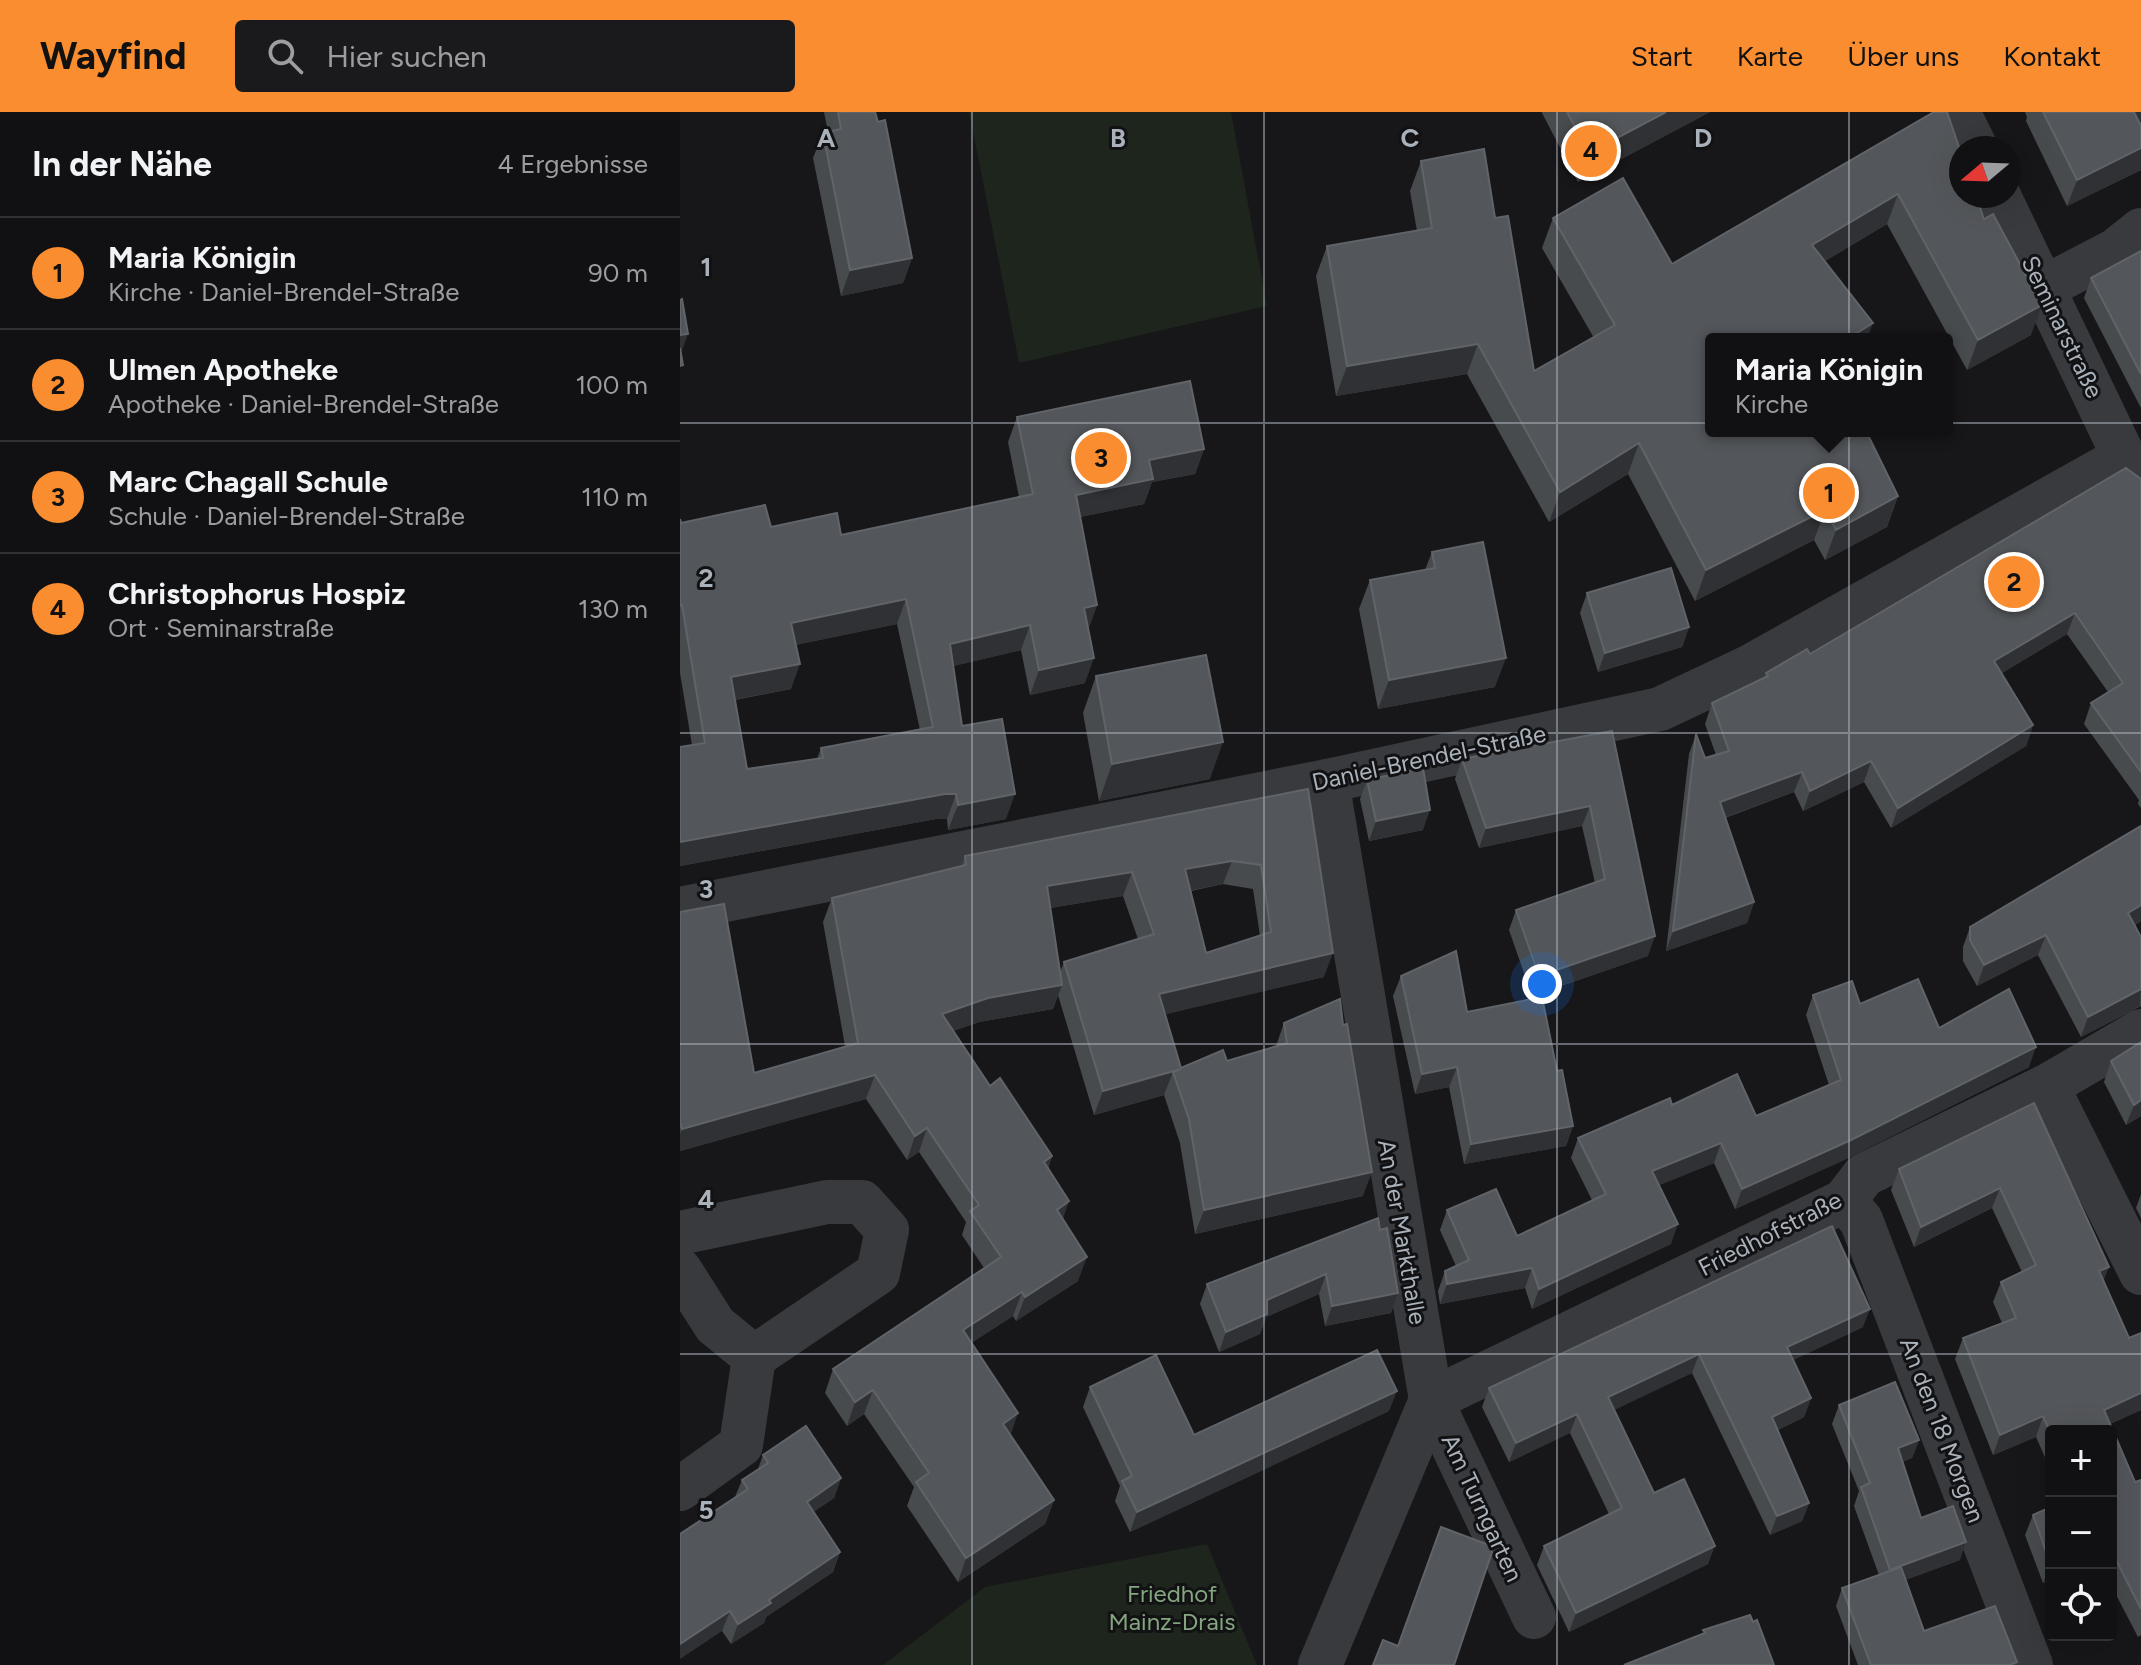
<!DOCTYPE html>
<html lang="de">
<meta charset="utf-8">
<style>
body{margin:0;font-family:Figtree,sans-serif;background:#1a1a1c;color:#f1f3f6}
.controls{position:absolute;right:24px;bottom:24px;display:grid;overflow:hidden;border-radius:8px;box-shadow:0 8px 32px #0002}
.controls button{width:72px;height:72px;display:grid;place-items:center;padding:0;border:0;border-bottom:2px solid #303133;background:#111113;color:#f1f3f6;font:40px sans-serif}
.compass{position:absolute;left:1269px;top:24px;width:72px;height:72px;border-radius:50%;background:#111113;box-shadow:0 8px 32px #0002;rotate:251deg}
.you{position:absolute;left:862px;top:872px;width:28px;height:28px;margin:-20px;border:6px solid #fff;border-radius:50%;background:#1a73e8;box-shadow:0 0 0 12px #1a73e833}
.badge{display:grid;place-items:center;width:52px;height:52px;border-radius:50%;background:#f98d2f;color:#111;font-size:26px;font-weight:700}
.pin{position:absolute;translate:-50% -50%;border:4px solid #fff;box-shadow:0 2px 8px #0006}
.popup{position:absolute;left:1025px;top:221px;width:248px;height:104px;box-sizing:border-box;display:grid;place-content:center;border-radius:8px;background:#111113;filter:drop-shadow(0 2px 6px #0005);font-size:26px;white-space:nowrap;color:#9c9da0}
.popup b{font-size:30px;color:#f1f3f6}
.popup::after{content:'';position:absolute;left:50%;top:100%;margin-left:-16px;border:16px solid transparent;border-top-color:#111113}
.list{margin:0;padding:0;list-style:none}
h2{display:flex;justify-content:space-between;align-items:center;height:104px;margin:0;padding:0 32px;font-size:34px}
h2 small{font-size:26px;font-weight:400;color:#9c9da0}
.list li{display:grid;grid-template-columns:52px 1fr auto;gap:24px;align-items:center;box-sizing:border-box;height:112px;padding:0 32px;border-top:2px solid #303133}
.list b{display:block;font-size:30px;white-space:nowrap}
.list p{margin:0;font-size:26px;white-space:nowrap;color:#9c9da0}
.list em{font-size:26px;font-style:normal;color:#9c9da0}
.icon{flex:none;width:44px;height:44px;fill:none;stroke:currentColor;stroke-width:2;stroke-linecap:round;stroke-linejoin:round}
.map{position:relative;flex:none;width:1461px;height:1553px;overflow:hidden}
header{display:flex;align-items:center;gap:48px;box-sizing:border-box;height:112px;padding:0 40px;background:#f98d2f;color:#111}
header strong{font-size:38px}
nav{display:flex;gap:44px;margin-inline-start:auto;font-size:28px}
.search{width:560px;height:72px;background:#1a1a1c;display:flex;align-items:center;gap:20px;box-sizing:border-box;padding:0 28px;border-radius:8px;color:#9c9da0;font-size:30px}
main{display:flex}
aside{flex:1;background:#111113}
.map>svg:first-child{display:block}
</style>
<header>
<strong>Wayfind</strong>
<div class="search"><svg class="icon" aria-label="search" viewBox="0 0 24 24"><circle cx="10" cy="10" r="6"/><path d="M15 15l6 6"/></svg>Hier suchen</div>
<nav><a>Start</a><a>Karte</a><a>Über uns</a><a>Kontakt</a></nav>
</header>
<main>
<aside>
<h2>In der Nähe<small>4 Ergebnisse</small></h2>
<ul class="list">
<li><span class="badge">1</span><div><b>Maria Königin</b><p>Kirche · Daniel-Brendel-Straße</p></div><em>90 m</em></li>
<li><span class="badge">2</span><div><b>Ulmen Apotheke</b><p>Apotheke · Daniel-Brendel-Straße</p></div><em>100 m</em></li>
<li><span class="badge">3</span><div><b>Marc Chagall Schule</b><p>Schule · Daniel-Brendel-Straße</p></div><em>110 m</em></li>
<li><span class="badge">4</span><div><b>Christophorus Hospiz</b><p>Ort · Seminarstraße</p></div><em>130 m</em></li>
</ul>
</aside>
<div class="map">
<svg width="1461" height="1553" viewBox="0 0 1461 1553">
<rect width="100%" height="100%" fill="#171719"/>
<g fill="#1d251d">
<path d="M289,0H551L587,194L339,251Z"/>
<path d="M527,1432L577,1553H203L305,1475Z"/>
</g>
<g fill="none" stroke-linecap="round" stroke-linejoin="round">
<g stroke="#383a3e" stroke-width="44">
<path d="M1278,0L1296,36"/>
<path d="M1319,84L1444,345L1461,364"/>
<path d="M1363,176L1436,138L1461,118"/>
<path d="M0,797L647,669L980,597L1069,555L1444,345"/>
<path d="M1367,974L1461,1161"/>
<path d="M1164,1089L1181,1108L1351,1553"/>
<path d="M0,1121L147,1090H182L207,1118L198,1161L74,1245L35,1213L0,1158"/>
<path d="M0,1377L61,1333L74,1245"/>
<path d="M854,1505L751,1288L1164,1089L1184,1063L1367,974L1461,919"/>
<path d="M640,1553L751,1288L647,669"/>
</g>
</g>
<g fill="#484b4e" fill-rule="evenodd">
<path d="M144,0H195L232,146L223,171L161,184L133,46L143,21L148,20Z"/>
<path d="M862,0H1030L898,70L862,1Z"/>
<path d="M1254,0L1304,107L1351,223L1287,258L1207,112L1145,149L1031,227L1218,384L1207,415L1145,448L1134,428L1015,489L948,362L869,410L787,262L656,284L636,164L647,134L737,119L730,79L741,49L815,106L854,259L914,226L862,136L873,106L992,152Z"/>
<path d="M1345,0H1461V58L1387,94L1346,9L1347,5Z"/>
<path d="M1461,139V296L1404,186L1411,166Z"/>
<path d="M337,305L524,337L515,362L472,370L464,392L400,405L417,493L408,518L405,571L350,583L341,538L273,554L282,614L326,707L268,718L267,707H256L0,754V635L12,633L0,561V407L1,411L91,415L161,423L339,385L328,330ZM217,512L240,618L141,636L137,647L67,657L55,588L111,577L115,533Z"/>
<path d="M1461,367V696L1458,692L1459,688L1404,612L1411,591L1428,580L1387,522L1322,561L1353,613L1346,634L1211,716L1184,670L1123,699L1114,680L1045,706L1074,790L1067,811L986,839L1009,642L1016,622L1025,646L1036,643L1025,612L1032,591L1085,566L1086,561L1130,542Z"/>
<path d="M752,440L815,575L698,597L679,497L690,468L745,458Z"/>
<path d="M907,481L1009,515L1002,535L918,560L900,501Z"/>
<path d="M416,564L530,667L419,689L403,601Z"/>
<path d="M932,619L968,844L852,884L829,818L836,798L915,771L902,714L799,736L775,667L782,647Z"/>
<path d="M687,668L743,718L689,729L680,687Z"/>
<path d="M628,677L644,865L485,902L501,956L547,949L596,934L604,911L683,1084L515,1122L500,1031L484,983L414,1003L378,883L373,897L299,910L273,919L310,974L372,1044L368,1057L383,1107L398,1169L336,1209L333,1204L291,1231L330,1323L374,1388L365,1412L278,1470L227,1394L234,1375L184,1302L167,1314L145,1281L153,1257L304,1156L282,1123L286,1110L239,1040L227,1048L186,987L0,1039V800L74,961L165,934L143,810L152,786L281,755L285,744ZM543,772L573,777L580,824L526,841L511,779ZM443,784L458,827L384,850L380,860L370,796Z"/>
<path d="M1461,714V809L1455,813L1461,825V894L1401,925L1358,843L1297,874L1283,849V835L1290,815Z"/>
<path d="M721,864L787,900L877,959L893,1014L886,1034L784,1052L769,975L735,982L713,884Z"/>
<path d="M1133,883L1180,892L1259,916L1349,955L1164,1048L1055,1097L1034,1051L979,1073L991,1132L852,1197L845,1176L760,1192L758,1179L765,1159L776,1154L760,1118L767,1098L837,1124L912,1088L891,1046L898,1026L992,993L1076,1004L1149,973L1126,903Z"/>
<path d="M1431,949L1461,1004L1446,1013L1424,970Z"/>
<path d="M1354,991L1423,1169L1449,1226L1461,1221V1298L1430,1312L1455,1370L1461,1368V1523L1458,1525L1431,1473V1319H1371V1359L1356,1325L1313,1343L1275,1247L1283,1226L1322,1211L1313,1190L1321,1170L1342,1160L1312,1096L1234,1135L1211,1078L1219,1057Z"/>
<path d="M1461,1082V1106L1456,1096Z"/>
<path d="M700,1118L718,1181L711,1201L645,1214L639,1182L586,1205L580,1222L539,1240L520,1192L527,1172Z"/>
<path d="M1183,1215L1113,1248L1131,1286L1124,1305L1098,1318L1129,1391L1122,1409L1090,1423L1012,1261L934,1297L974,1381L1028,1452L889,1520L857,1453L864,1434L929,1402L890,1321L829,1350L802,1295L809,1276Z"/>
<path d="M410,1275L514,1323L709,1299L450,1420L435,1389L440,1374L403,1295Z"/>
<path d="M1159,1293L1239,1328L1232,1346L1222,1350L1241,1406L1280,1448L1225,1468L1244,1519L1336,1553H1178L1156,1494L1162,1476L1199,1463L1174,1394L1179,1379L1152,1312Z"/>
<path d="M83,1343L161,1366L154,1386L133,1400L160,1440L153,1460L86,1505L84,1511L51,1532L42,1519L55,1385L62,1368L78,1357Z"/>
<path d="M1371,1395V1468L1363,1471L1345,1423L1353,1403Z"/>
</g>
<g fill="#303134">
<path d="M986,0H1030L898,70L909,41Z"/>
<path d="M1450,0H1461V12L1442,20Z"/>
<path d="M1461,36V58L1387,94L1397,68Z"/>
<path d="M1218,82L1207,112L1121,163L1132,133Z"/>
<path d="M232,146L223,171L161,184L170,158Z"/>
<path d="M1362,193L1351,223L1287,258L1298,228Z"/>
<path d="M1193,211L1187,227H1167Z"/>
<path d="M8,222L0,244V223Z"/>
<path d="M798,232L787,262L656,284L667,254Z"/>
<path d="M959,331L948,362L869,410L880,380Z"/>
<path d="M524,337L515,362L472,370L464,392L386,408L396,383L469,348Z"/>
<path d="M1218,384L1207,415L1145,448L1156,418Z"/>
<path d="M1145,398L1134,428L1015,489L1026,458Z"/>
<path d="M226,487L217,512L101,536L111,511Z"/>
<path d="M417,493L408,518L404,496Z"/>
<path d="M1395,501L1387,522L1307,570L1314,549Z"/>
<path d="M350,513L341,538L261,557L270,532Z"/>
<path d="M1009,515L1002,535L918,560L925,541Z"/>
<path d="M414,546L405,571L350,583L359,558Z"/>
<path d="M826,546L815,575L698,597L709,568Z"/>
<path d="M120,552L111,577L42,590L51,565Z"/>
<path d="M1353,613L1346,634L1211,716L1218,696Z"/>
<path d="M543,630L530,667L419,689L432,652Z"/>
<path d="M1191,649L1184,670L1123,699L1130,679Z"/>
<path d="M1122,660L1114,680L1032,710L1040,690Z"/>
<path d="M265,682H276L267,707H256L0,754V730Z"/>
<path d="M335,682L326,707L268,718L278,693Z"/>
<path d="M910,694L902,714L799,736L806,716Z"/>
<path d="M750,698L743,718L689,729L696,709Z"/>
<path d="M552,749L543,772L497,781L505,757Z"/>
<path d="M452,760L443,784L358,798L367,774Z"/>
<path d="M1074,790L1067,811L986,839L993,819Z"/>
<path d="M1461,793V809L1441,821L1448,801Z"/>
<path d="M1366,823L1358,843L1297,874L1304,853Z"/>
<path d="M975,824L968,844L852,884L859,864Z"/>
<path d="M653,841L644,865L470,906L479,882Z"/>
<path d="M382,873L373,897L299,910L253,926L262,902L308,886Z"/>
<path d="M1461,877L1460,894L1401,925L1408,905Z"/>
<path d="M1356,935L1349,955L1164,1048L1055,1097L1062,1077Z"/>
<path d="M777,955L769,975L735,982L742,962Z"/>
<path d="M501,957L493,960L484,983L414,1003L423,979Z"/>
<path d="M195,963L186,987L0,1039V1022L2,1017Z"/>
<path d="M1461,988V1004L1446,1013L1454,993Z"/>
<path d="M893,1014L886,1034L784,1052L791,1032Z"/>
<path d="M247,1016L239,1040L227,1048L235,1024Z"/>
<path d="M1041,1031L1034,1051L965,1079L972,1059Z"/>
<path d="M372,1044L364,1068V1050Z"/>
<path d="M692,1060L683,1084L515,1122L524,1098Z"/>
<path d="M1320,1076L1312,1096L1234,1135L1241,1115Z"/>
<path d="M389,1089L381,1113L377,1098Z"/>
<path d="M998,1112L991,1132L852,1197L859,1177Z"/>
<path d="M407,1145L398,1169L336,1209L345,1185Z"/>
<path d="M1429,1155L1421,1175L1419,1159Z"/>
<path d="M852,1156L845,1176L760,1192L767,1172Z"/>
<path d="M646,1162L639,1182L586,1205L580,1222L539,1240L546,1220L587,1188Z"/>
<path d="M342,1180L333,1204L274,1242L283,1218Z"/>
<path d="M718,1181L711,1201L645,1214L652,1194Z"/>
<path d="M1190,1197L1183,1215L1100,1254L1107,1235Z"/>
<path d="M1019,1242L1012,1261L922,1304L928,1285Z"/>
<path d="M193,1278L184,1302L167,1314L175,1290Z"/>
<path d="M717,1279L709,1299L450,1420L457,1400Z"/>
<path d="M1461,1281V1298L1416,1318L1424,1298Z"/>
<path d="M1131,1286L1124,1305L1085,1324L1092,1305Z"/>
<path d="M338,1301L330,1325L323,1312Z"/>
<path d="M897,1302L890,1321L829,1350L836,1331Z"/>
<path d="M1363,1304L1356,1325L1313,1343L1320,1323Z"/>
<path d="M1239,1328L1232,1346L1211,1355L1218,1336Z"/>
<path d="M161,1366L154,1386L119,1410L127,1390Z"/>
<path d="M374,1388L365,1412L278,1470L286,1446Z"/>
<path d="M1129,1391L1122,1409L1090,1423L1097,1404Z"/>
<path d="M1286,1430L1280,1448L1204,1476L1210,1458Z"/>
<path d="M1035,1434L1028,1452L889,1520L896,1501Z"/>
<path d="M160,1440L153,1460L86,1505L84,1511L51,1532L58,1512L89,1488Z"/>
<path d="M1370,1451L1371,1468L1363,1471Z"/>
<path d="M50,1499L42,1519L0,1547V1532Z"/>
</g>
<g fill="#53565a" stroke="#606469" stroke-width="2" fill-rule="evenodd">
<path d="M158,0H195L198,10L205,8L232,146L170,158L143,21L161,17Z"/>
<path d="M887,0H986L909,41Z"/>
<path d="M1254,0H1267L1281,41V84H1296L1304,107L1313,102L1362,193L1298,228L1218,82L1132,133L1193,211L1167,227H1031V319H1186L1218,384L1156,418L1145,398L1026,458L959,331L880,380L798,232L667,254L647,134L752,116L741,49L804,37L815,106L828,104L854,259L935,213L873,106L943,66L992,152Z"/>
<path d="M1363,0H1454L1461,14V36L1397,68Z"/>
<path d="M1461,139V262L1411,166Z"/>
<path d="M2,187L8,222L0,223V188Z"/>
<path d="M0,236L3,253L0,254Z"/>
<path d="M510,269L524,337L469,348L473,367L396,383L417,493L404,496L414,546L359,558L350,513L270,532L282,614L322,607L335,682L278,693L276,682H265L0,730V635L25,631L2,493L0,494V407L1,411L85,393L91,415L157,401L161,423L353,382L337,305ZM226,487L253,615L141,636L143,646L67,657L51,565L120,552L111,511Z"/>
<path d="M1446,356L1461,367V660L1411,591L1443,571L1395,501L1314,549L1353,613L1218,696L1191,649L1130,679L1122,660L1040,690L1074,790L993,819L1016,622L1025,646L1049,639L1032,591L1088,564L1086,561L1127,537L1130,542Z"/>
<path d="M803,430L826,546L709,568L690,468L755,456L752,440Z"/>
<path d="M991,456L1009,515L925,541L907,481Z"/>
<path d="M526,543L543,630L432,652L416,564Z"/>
<path d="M932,619L975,824L859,864L836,798L925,767L910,694L806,716L782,647Z"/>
<path d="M743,656L750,698L696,709L687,668Z"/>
<path d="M628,677L653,841L479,882L501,956L543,938L547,949L607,931L604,911L660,887L663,913L667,912L692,1060L524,1098L509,1007L493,960L501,957L423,979L384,850L474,822L452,760L367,774L382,873L308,886L262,902L310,974L320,966L372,1044L364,1050L389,1089L377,1098L407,1145L345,1185L342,1180L283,1218L338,1301L323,1312L374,1388L286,1446L236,1370L249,1361L193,1278L175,1290L153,1257L321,1145L290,1099L299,1093L247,1016L235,1024L195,963L2,1017L0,1011V800L44,792L74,961L178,931L152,786L286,753L285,744ZM552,749L581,753L591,820L526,841L505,757Z"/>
<path d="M1461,714V793L1448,801L1461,825V877L1408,905L1366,823L1304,853L1290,828V815Z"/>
<path d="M776,839L787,900L862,885L877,959L882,958L893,1014L791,1032L777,955L742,962L721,864Z"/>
<path d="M1238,867L1259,916L1329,877L1356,935L1171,1028L1062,1077L1041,1031L972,1059L998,1112L859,1177L852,1156L767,1172L765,1159L789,1148L767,1098L816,1077L837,1124L926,1082L898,1026L990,986L992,993L1057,962L1076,1004L1161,968L1133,883L1172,869L1180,892Z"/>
<path d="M1461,930V988L1454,993L1431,949Z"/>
<path d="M1354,991L1429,1155L1419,1159L1449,1226L1461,1221V1281L1424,1298L1455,1370L1461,1368V1497L1431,1438V1319H1371V1322L1363,1304L1320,1323L1283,1226L1336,1206L1321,1170L1356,1153L1320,1076L1241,1115L1219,1057Z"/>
<path d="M698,1106L700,1118L707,1116L718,1181L652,1194L646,1162L587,1188V1202L546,1220L527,1172Z"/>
<path d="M1152,1114L1190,1197L1107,1235L1131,1286L1092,1305L1129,1391L1097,1404L1019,1242L928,1285L974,1381L1004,1367L1035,1434L896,1501L864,1434L942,1396L897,1302L836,1331L809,1276Z"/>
<path d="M697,1238L717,1279L457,1400L442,1369L452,1364L410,1275L476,1243L514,1323Z"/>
<path d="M1215,1270L1239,1328L1218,1336L1241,1406L1273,1394L1286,1430L1210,1458L1181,1375L1190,1371L1159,1293Z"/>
<path d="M126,1314L161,1366L127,1390L160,1440L89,1488L91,1491L58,1512L50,1499L0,1532V1422L68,1377L62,1368L88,1351L83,1343Z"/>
<path d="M1371,1395V1451H1370L1353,1403Z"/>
<path d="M761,1415L809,1433L812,1440L774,1553H693L703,1528L718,1534Z"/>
<path d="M1221,1455L1244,1519L1315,1494L1337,1550L1330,1553H1191L1162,1476Z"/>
<path d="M1070,1503L1073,1510L1077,1508L1094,1553H944L1025,1521L1023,1518Z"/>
</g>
<path fill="none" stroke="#a9b1ba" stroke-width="2" stroke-opacity="0.55" d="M292,0V1553M584,0V1553M877,0V1553M1169,0V1553M0,311H1461M0,621H1461M0,932H1461M0,1242H1461"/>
<g text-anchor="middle" stroke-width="6" stroke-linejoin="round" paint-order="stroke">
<g font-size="24" fill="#a9b1ba" stroke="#121214">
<text transform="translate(1382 215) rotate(64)" y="8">Seminarstraße</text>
<text transform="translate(749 646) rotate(-12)" y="8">Daniel-Brendel-Straße</text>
<text transform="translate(722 1120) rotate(80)" y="8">An der Markthalle</text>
<text transform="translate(1090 1122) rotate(-27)" y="8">Friedhofstraße</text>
<text transform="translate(1262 1318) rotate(69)" y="8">An den 18 Morgen</text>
<text transform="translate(802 1396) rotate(65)" y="8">Am Turngarten</text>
</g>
<g font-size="24" fill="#84a57f" stroke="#121214">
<text x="492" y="1490">Friedhof<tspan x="492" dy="28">Mainz-Drais</tspan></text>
</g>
</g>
<g font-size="26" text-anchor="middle" font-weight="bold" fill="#a9b1ba" stroke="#121214" stroke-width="6" stroke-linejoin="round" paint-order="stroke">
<text x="146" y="35">A</text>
<text x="438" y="35">B</text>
<text x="730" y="35">C</text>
<text x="1023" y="35">D</text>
<text x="26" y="164">1</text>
<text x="26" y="475">2</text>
<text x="26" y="786">3</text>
<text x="26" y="1096">4</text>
<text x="26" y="1407">5</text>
</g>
</svg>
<div class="controls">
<button>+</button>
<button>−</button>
<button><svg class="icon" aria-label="locate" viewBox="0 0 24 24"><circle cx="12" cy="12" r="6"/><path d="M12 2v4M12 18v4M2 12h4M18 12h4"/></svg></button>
</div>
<svg class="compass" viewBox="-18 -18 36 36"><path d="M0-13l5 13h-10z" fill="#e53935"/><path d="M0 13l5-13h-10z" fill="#9c9da0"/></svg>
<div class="you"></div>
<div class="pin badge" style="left:1149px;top:381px">1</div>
<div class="popup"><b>Maria Königin</b>Kirche</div>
<div class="pin badge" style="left:1334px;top:470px">2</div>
<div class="pin badge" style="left:421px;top:346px">3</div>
<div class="pin badge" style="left:911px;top:39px">4</div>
</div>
</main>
